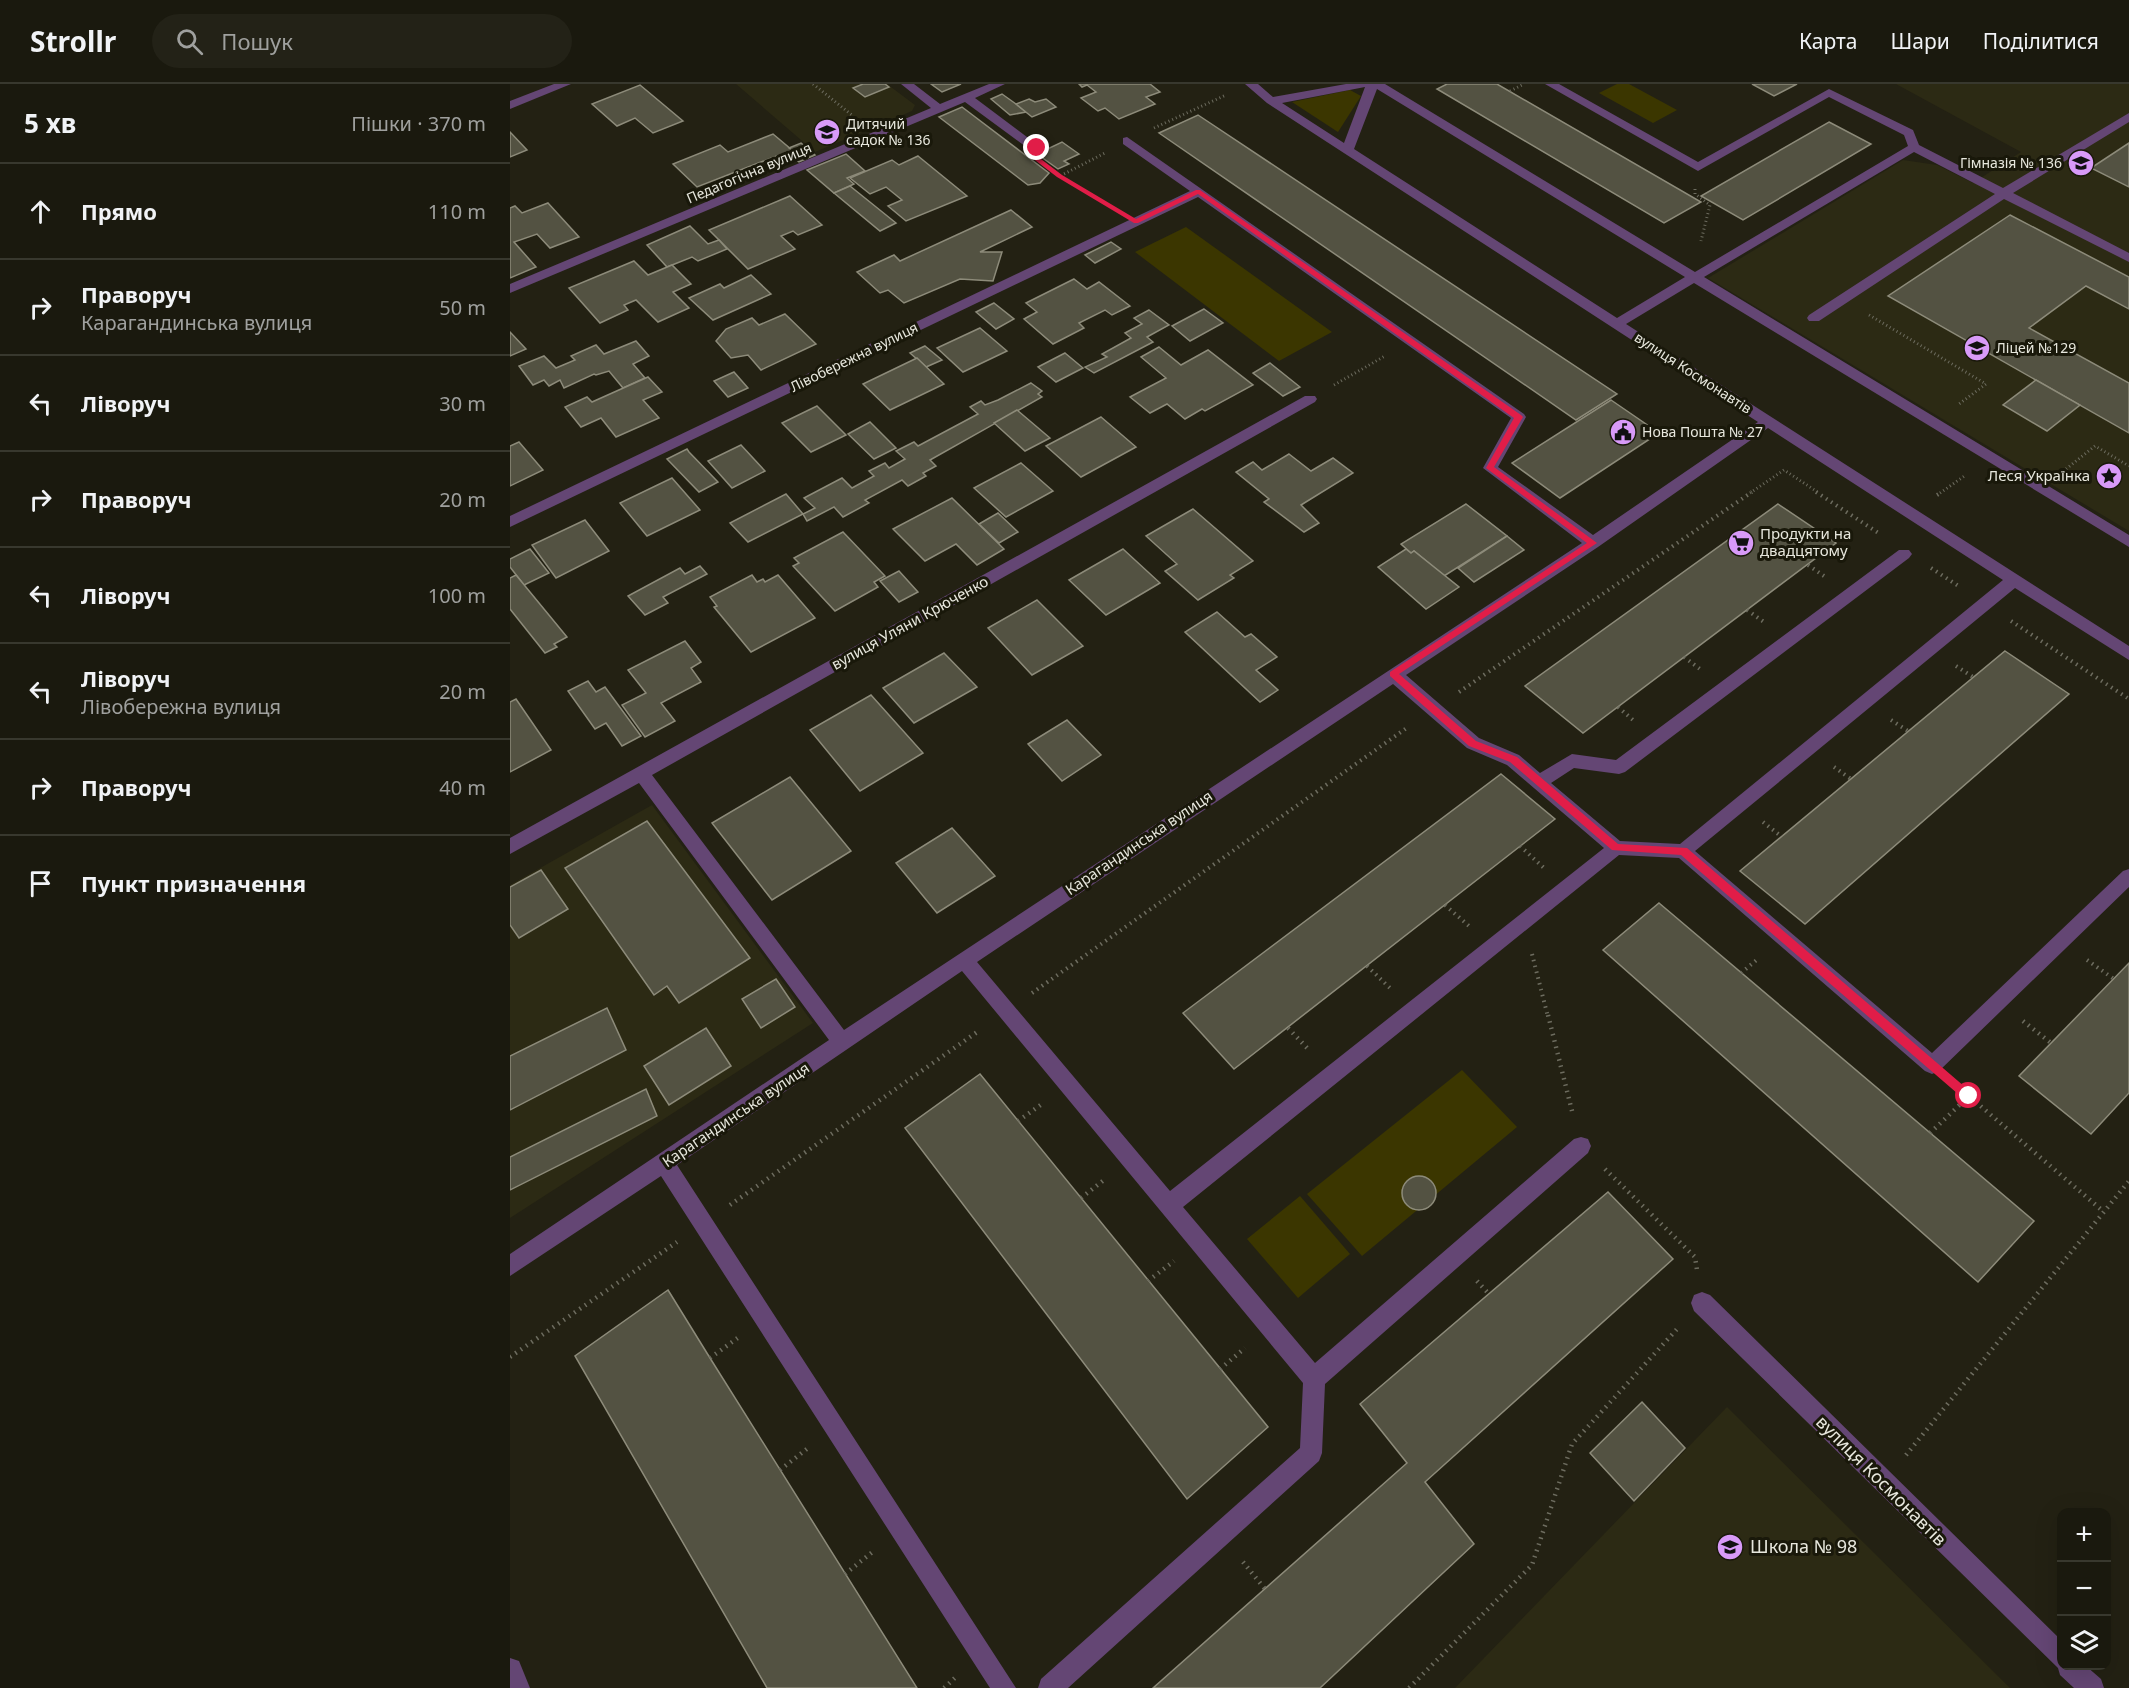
<!DOCTYPE html>
<html lang="uk">
<meta charset="utf-8">
<style>
body{margin:0;font-family:"Noto Sans",sans-serif;background:#232217;color:#f1f3f6}
.controls{position:absolute;right:18px;bottom:18px;display:grid;overflow:hidden;border-radius:12px;box-shadow:0 6px 24px #0002}
.controls button{width:54px;height:54px;display:grid;place-items:center;padding:0;border:0;border-bottom:2px solid #38382e;background:#1a190e;color:#f1f3f6;font:30px sans-serif}
.stop{position:absolute;width:18px;height:18px;margin:-14px;border:4px solid #e11d48;border-radius:50%;background:#fff}
.stop.end{background:#e11d48;border-color:#fff;box-shadow:0 2px 6px #0008}
.list{margin:0;padding:0;list-style:none}
h2{display:flex;justify-content:space-between;align-items:center;height:78px;margin:0;padding:0 24px;font-size:26px}
h2 small{font-size:20px;font-weight:400;color:#9fa09e}
.list li{display:grid;grid-template-columns:39px 1fr auto;gap:18px;align-items:center;box-sizing:border-box;height:96px;padding:0 24px;border-top:2px solid #38382e}
.list b{display:block;font-size:22px;white-space:nowrap}
.list p{margin:0;font-size:20px;white-space:nowrap;color:#9fa09e}
.list em{font-size:20px;font-style:normal;color:#9fa09e}
.icon{flex:none;width:33px;height:33px;fill:none;stroke:currentColor;stroke-width:2;stroke-linecap:round;stroke-linejoin:round}
.map{position:relative;flex:none;width:1619px;height:1604px;overflow:hidden}
header{display:flex;align-items:center;gap:36px;box-sizing:border-box;height:84px;padding:0 30px;background:#1a190e;border-bottom:2px solid #38382e}
header strong{font-size:28px}
nav{display:flex;gap:33px;margin-inline-start:auto;font-size:21px}
.search{width:420px;height:54px;background:#232217;display:flex;align-items:center;gap:15px;box-sizing:border-box;padding:0 21px;border-radius:33px;color:#9fa09e;font-size:22px}
main{display:flex}
aside{flex:1;background:#1a190e}
.map>svg:first-child{display:block}
</style>
<header>
<strong>Strollr</strong>
<div class="search"><svg class="icon" aria-label="search" viewBox="0 0 24 24"><circle cx="10" cy="10" r="6"/><path d="M15 15l6 6"/></svg>Пошук</div>
<nav><a>Карта</a><a>Шари</a><a>Поділитися</a></nav>
</header>
<main>
<aside>
<h2>5 хв<small>Пішки · 370 m</small></h2>
<ul class="list">
<li><svg class="icon" aria-label="ahead" viewBox="0 0 24 24"><path d="M12 20V5M6 11l6-6 6 6"/></svg><div><b>Прямо</b></div><em>110 m</em></li>
<li><svg class="icon" aria-label="right" viewBox="0 0 24 24"><path d="M7 20v-9h11M14 6l5 5-5 5"/></svg><div><b>Праворуч</b><p>Карагандинська вулиця</p></div><em>50 m</em></li>
<li><svg class="icon" aria-label="left" viewBox="0 0 24 24"><path d="M17 20v-9H6M10 6l-5 5 5 5"/></svg><div><b>Ліворуч</b></div><em>30 m</em></li>
<li><svg class="icon" aria-label="right" viewBox="0 0 24 24"><path d="M7 20v-9h11M14 6l5 5-5 5"/></svg><div><b>Праворуч</b></div><em>20 m</em></li>
<li><svg class="icon" aria-label="left" viewBox="0 0 24 24"><path d="M17 20v-9H6M10 6l-5 5 5 5"/></svg><div><b>Ліворуч</b></div><em>100 m</em></li>
<li><svg class="icon" aria-label="left" viewBox="0 0 24 24"><path d="M17 20v-9H6M10 6l-5 5 5 5"/></svg><div><b>Ліворуч</b><p>Лівобережна вулиця</p></div><em>20 m</em></li>
<li><svg class="icon" aria-label="right" viewBox="0 0 24 24"><path d="M7 20v-9h11M14 6l5 5-5 5"/></svg><div><b>Праворуч</b></div><em>40 m</em></li>
<li><svg class="icon" aria-label="arrive" viewBox="0 0 24 24"><path d="M6 21V4h12l-3 4 3 4H6"/></svg><div><b>Пункт призначення</b></div></li>
</ul>
</aside>
<div class="map">
<svg width="1619" height="1604" viewBox="0 0 1619 1604">
<rect width="100%" height="100%" fill="#232113"/>
<g fill="#2c2a14">
<path d="M226,0H377L405,21L402,27L305,68Z"/>
<path d="M1386,0H1619V447L1198,194L1393,76L1427,81L1463,99L1511,68Z"/>
<path d="M142,721L303,939L0,1134V801Z"/>
<path d="M1217,1323L1500,1604H945Z"/>
</g>
<g fill="#3b3600">
<path d="M1107,0H1119L1167,26L1143,39L1089,9Z"/>
<path d="M840,6L851,12L828,48L782,18Z"/>
<path d="M676,143L822,248L769,277L625,168Z"/>
<path d="M952,986L1007,1043L852,1172L797,1110Z"/>
<path d="M790,1112L840,1170L788,1214L737,1155Z"/>
</g>
<g fill="#535242" stroke="#8d8b7a" stroke-width="1.5">
<path d="M353,0H375L379,3L355,13L343,4Z"/>
<path d="M421,0H451L432,8Z"/>
<path d="M569,0H640L650,8L636,13L645,20L609,35L595,24L588,27L571,14L586,8L577,1L572,3Z"/>
<path d="M937,0H987L1191,118L1154,139L927,5Z"/>
<path d="M1242,0H1287L1264,12Z"/>
<path d="M130,1L173,37L143,49L125,34L107,42L82,20Z"/>
<path d="M492,10L506,20L516,28L500,31L481,15Z"/>
<path d="M519,15L525,18L536,15L546,23L522,33L506,20Z"/>
<path d="M452,23L539,89L530,99L518,101L429,33Z"/>
<path d="M688,31L1107,310L1066,336L649,49Z"/>
<path d="M1319,38L1361,60L1233,136L1191,112Z"/>
<path d="M0,48L17,66L0,73Z"/>
<path d="M263,50L282,66L187,103L163,80L210,61L218,68Z"/>
<path d="M552,58L569,70L554,77L559,80L548,85L527,70Z"/>
<path d="M291,59L305,71L289,78L277,68L282,66L279,64Z"/>
<path d="M1619,59V103L1581,84Z"/>
<path d="M336,70L355,87L337,94L344,100L324,109L297,86Z"/>
<path d="M408,72L457,112L396,137L378,122L392,116L376,103L360,110L340,94L382,76L389,81Z"/>
<path d="M340,102L386,139L370,147L324,109Z"/>
<path d="M280,112L312,141L288,151L283,147L271,152L285,165L238,185L199,146Z"/>
<path d="M38,119L69,153L40,164L27,150L4,158L26,183L0,194V124L5,122L12,129Z"/>
<path d="M501,126L522,143L470,168H492L483,197L450,195L394,219L378,206L370,209L347,188L384,171L390,177Z"/>
<path d="M1500,131L1619,193V225L1576,202L1519,244L1619,299V349L1378,212Z"/>
<path d="M180,142L198,160L209,156L217,165L188,177L182,173L157,183L137,161Z"/>
<path d="M601,158L611,165L585,179L575,171Z"/>
<path d="M124,177L138,191L162,181L181,200L163,208L179,224L148,238L126,216L114,221L118,226L90,239L59,204Z"/>
<path d="M241,191L261,210L203,236L179,214L210,200L214,204Z"/>
<path d="M564,195L577,205L589,198L620,222L602,231L595,226L569,239L574,244L543,260L514,235L527,228L516,219Z"/>
<path d="M484,219L504,235L486,245L466,228Z"/>
<path d="M694,225L713,239L680,257L662,242Z"/>
<path d="M639,226L659,241L637,253L643,258L584,289L575,283L597,273L592,270L621,254L615,249L632,240L624,234Z"/>
<path d="M275,230L306,260L251,286L238,271L221,274L206,257L216,245L242,234L249,241Z"/>
<path d="M470,244L497,267L453,288L427,264Z"/>
<path d="M0,248L16,265L0,272Z"/>
<path d="M126,257L139,272L123,280L135,294L113,304L99,287L86,291L84,290L54,304L50,296L39,302L34,296L23,301L9,282L34,272L46,284L65,276L61,272L86,261L94,270Z"/>
<path d="M415,262L432,276L416,283L400,269Z"/>
<path d="M649,263L671,281L698,266L743,301L695,327L692,325L675,335L657,320L640,329L620,313L656,294L631,273Z"/>
<path d="M555,269L573,284L546,298L528,283Z"/>
<path d="M407,274L434,300L380,326L353,300Z"/>
<path d="M760,279L790,303L773,312L743,289Z"/>
<path d="M224,288L238,304L218,313L204,297Z"/>
<path d="M138,293L152,308L133,316L149,334L106,353L91,334L71,343L55,323L77,313L82,318Z"/>
<path d="M1526,296L1570,321L1537,347L1493,321Z"/>
<path d="M521,299L532,307L528,310L532,313L420,376L426,382L413,389L416,392L398,402L392,396L355,416L359,419L333,433L324,423L297,437L293,430L305,424L294,414L332,394L342,404L364,392L359,387L375,379L379,384L395,375L386,367L404,358L408,362L468,330L460,323L471,317L475,321L488,316Z"/>
<path d="M1101,316L1149,349L1050,414L1002,379Z"/>
<path d="M307,322L336,351L301,368L272,339Z"/>
<path d="M507,326L540,354L515,367L484,339Z"/>
<path d="M591,333L626,363L571,393L536,362Z"/>
<path d="M360,338L386,364L364,375L338,350Z"/>
<path d="M9,358L33,386L0,402V362Z"/>
<path d="M231,361L255,387L222,404L198,377Z"/>
<path d="M177,365L179,368L208,398L189,408L157,375Z"/>
<path d="M779,370L801,387L823,374L843,389L791,421L809,439L794,448L754,418L759,415L726,388L743,378L752,386Z"/>
<path d="M511,379L543,407L496,433L464,404Z"/>
<path d="M162,394L190,426L137,452L110,419Z"/>
<path d="M276,410L293,430L238,458L220,439Z"/>
<path d="M442,414L494,465L467,481L446,460L415,477L383,445Z"/>
<path d="M956,420L997,452L934,492L904,467L901,469L891,460Z"/>
<path d="M1268,420L1326,459L1073,649L1015,602Z"/>
<path d="M683,425L743,477L720,491L724,494L688,516L655,487L667,480L636,452Z"/>
<path d="M488,429L508,448L489,459L469,440Z"/>
<path d="M75,436L99,467L46,494L22,461Z"/>
<path d="M333,448L375,492L364,498L368,503L325,527L283,482L289,479L284,474Z"/>
<path d="M997,452L1014,466L964,498L948,484Z"/>
<path d="M20,465L39,489L14,501L0,483V475Z"/>
<path d="M613,465L650,499L596,531L559,496Z"/>
<path d="M896,465L901,469L904,467L949,503L916,525L868,483Z"/>
<path d="M190,482L197,490L153,513L158,519L135,531L118,512L170,484L175,490Z"/>
<path d="M389,487L408,508L389,518L370,497Z"/>
<path d="M6,491L57,553L44,560L47,563L35,569L0,525V494Z"/>
<path d="M242,491L247,498L253,495L255,498L268,491L305,534L241,568L204,523L207,522L200,513Z"/>
<path d="M527,516L573,562L522,591L478,544Z"/>
<path d="M707,528L735,553L741,550L767,573L746,586L768,606L750,618L675,548Z"/>
<path d="M175,557L191,578L181,584L191,598L151,619L165,637L135,653L112,621L136,609L118,586Z"/>
<path d="M1495,567L1559,610L1295,840L1230,787Z"/>
<path d="M434,569L467,603L404,639L373,604Z"/>
<path d="M78,597L86,608L95,603L131,652L112,662L96,639L85,645L58,607Z"/>
<path d="M361,611L413,669L350,707L300,646Z"/>
<path d="M6,615L41,666L0,688V618Z"/>
<path d="M557,636L591,671L552,697L518,660Z"/>
<path d="M991,690L1045,735L724,985L673,929Z"/>
<path d="M280,693L341,767L262,816L202,739Z"/>
<path d="M137,737L240,874L169,919L157,902L144,911L55,784Z"/>
<path d="M442,744L485,792L427,829L386,779Z"/>
<path d="M31,786L58,825L9,854L0,841V803Z"/>
<path d="M1149,819L1524,1137L1468,1198L1093,866Z"/>
<path d="M1619,879V1009L1581,1050L1509,992Z"/>
<path d="M266,895L285,923L251,944L232,915Z"/>
<path d="M97,924L116,966L0,1026V972Z"/>
<path d="M196,944L221,982L159,1021L134,982Z"/>
<path d="M470,990L758,1343L677,1415L395,1044Z"/>
<path d="M136,1005L147,1032L0,1106V1073Z"/>
<circle cx="909" cy="1109" r="17"/>
<path d="M1098,1108L1163,1175L915,1398L964,1460L810,1604H643L897,1379L850,1320Z"/>
<path d="M158,1206L200,1274L407,1604H257L65,1272Z"/>
<path d="M1132,1318L1175,1364L1124,1417L1080,1369Z"/>
</g>
<g fill="none" stroke-linecap="round" stroke-linejoin="round">
<g stroke="#6d6c5f" stroke-width="3" stroke-dasharray="1 3" stroke-linecap="butt">
<path d="M303,0L343,32"/>
<path d="M1000,7L1012,1"/>
<path d="M644,44L716,11"/>
<path d="M541,85L550,92L595,69"/>
<path d="M550,92L598,121"/>
<path d="M1185,105V110L1200,121L1191,157"/>
<path d="M1359,231L1476,300L1449,320"/>
<path d="M824,301L875,272"/>
<path d="M1556,385L1585,362L1619,382"/>
<path d="M1240,409L1274,386L1309,409"/>
<path d="M1430,409L1456,391"/>
</g>
<g stroke="#6d6c5f" stroke-width="4" stroke-dasharray="1.5 4.5" stroke-linecap="butt">
<path d="M1306,408L1370,450"/>
<path d="M1427,411L1432,408"/>
<path d="M1298,481L1314,492"/>
<path d="M1421,484L1450,503"/>
<path d="M1237,526L1254,538"/>
<path d="M1501,537L1619,615"/>
<path d="M1174,573L1190,585"/>
<path d="M1446,582L1463,593"/>
<path d="M949,608L1242,408"/>
<path d="M1108,623L1123,636"/>
<path d="M1381,636L1398,647"/>
<path d="M1324,683L1341,695"/>
<path d="M1253,738L1272,753"/>
<path d="M1010,762L1034,784"/>
<path d="M935,821L959,842"/>
<path d="M1022,870L1038,933"/>
<path d="M1577,876L1604,895"/>
<path d="M857,882L880,904"/>
<path d="M1231,889L1249,874"/>
<path d="M522,909L898,643"/>
</g>
<g stroke="#6d6c5f" stroke-width="4.5" stroke-dasharray="1.5 5" stroke-linecap="butt">
<path d="M1038,931L1063,1031"/>
<path d="M1513,937L1541,959"/>
<path d="M778,944L800,967"/>
<path d="M1446,1001L1594,1128"/>
<path d="M508,1037L532,1020"/>
<path d="M1420,1049L1459,1012"/>
<path d="M1095,1085L1185,1173L1187,1186"/>
<path d="M571,1114L594,1096"/>
<path d="M220,1121L470,946"/>
<path d="M638,1197L664,1177"/>
<path d="M967,1197L979,1210"/>
<path d="M0,1273L167,1158"/>
<path d="M200,1274L229,1253"/>
<path d="M710,1285L735,1264"/>
<path d="M1396,1371L1619,1097"/>
<path d="M270,1386L298,1364"/>
<path d="M733,1478L755,1505"/>
<path d="M335,1490L365,1466"/>
<path d="M434,1604L447,1592"/>
<path d="M899,1604L1022,1481L1062,1360L1168,1244"/>
</g>
<g fill="#644674" fill-rule="evenodd">
<path d="M44,0H61L0,25V17Z"/>
<path d="M391,0H404L430,20L479,0H495L465,14L533,65L527,69L523,68L455,18L0,209V200L421,24Z"/>
<path d="M735,0H748L763,13L836,0H875L1185,188L1398,62L1394,51L1319,13L1188,87L1035,0H1049L1188,78L1319,5L1403,46L1409,61L1493,104L1619,29V38L1503,109L1619,169V178L1494,115L1309,237H1299L1297,234L1299,231L1485,110L1404,68L1194,193L1619,451V463L1184,199L1116,240L1619,562V576L1505,504L1185,767L1422,969L1613,787L1619,785V803L1429,987L1422,990L1415,987L1169,774L1109,771L673,1123L805,1279L1064,1055L1071,1053L1078,1055L1081,1062L1078,1069L815,1300L812,1369L809,1377L558,1604H528L531,1595L790,1364L793,1299L452,887L167,1081L506,1604H480L151,1092L0,1192V1170L319,956L129,699L0,770V754L795,312H805L807,315L805,318L142,691L334,946L1072,459L973,384L1001,334L688,113L0,443V432L680,107L613,60V54L617,53L1014,330L1016,333L988,383L1083,451L1248,338L757,19ZM855,3L834,59L772,19ZM867,5L1175,193L1107,234L844,65ZM1258,344L1493,496L1170,760L1110,757L1041,699L1064,684L1109,690L1115,688L1399,474L1402,470L1399,466H1389L1106,676L1062,670L1030,689L1009,671L969,654L896,591L1088,463ZM883,600L957,664L997,681L1094,764L660,1107L467,878Z"/>
<path d="M1192,1208L1200,1211L1552,1557V1582H1576L1591,1595L1594,1604H1564L1550,1591L1548,1584L1184,1227L1181,1219L1184,1211Z"/>
<path d="M0,1574L9,1577L20,1604H0Z"/>
</g>
</g>
<path fill="#e11d48" d="M525,63L531,64L527,72L552,91L626,135L686,106H690L1011,331L1013,333L984,383L1087,459L889,590L966,657L1007,673L1108,760L1177,764L1462,1009V1016H1455L1171,771L1102,766L1000,678L959,662L880,592V588L1077,459L976,384L1004,334L688,110L628,139H624L547,93L521,73Z"/>
<defs>
<symbol id="school-disc" viewBox="-11 -11 22 22"><circle r="9.5" fill="#d89af8" stroke="#19180a"/><path d="M0-5L7-2L0 1L-7-2ZM-4 1L0 2.5L4 1V4Q0 6-4 4Z" fill="#111"/></symbol>
<symbol id="civic-disc" viewBox="-11 -11 22 22"><circle r="9.5" fill="#d89af8" stroke="#19180a"/><path d="M-.6-6.5H3V-4.5H.6V-3L4-1V1h2V6H-6V1h2V-1L-.6-3ZM-1.2 2.5V6h2.4V2.5Z" fill="#111"/></symbol>
<symbol id="sight-disc" viewBox="-11 -11 22 22"><circle r="9.5" fill="#d89af8" stroke="#19180a"/><path d="M0-6L1.8-2.2L6-1.7L2.9 1.2L3.7 5.4L0 3.3L-3.7 5.4L-2.9 1.2L-6-1.7L-1.8-2.2Z" fill="#111"/></symbol>
<symbol id="supermarket-disc" viewBox="-11 -11 22 22"><circle r="9.5" fill="#d89af8" stroke="#19180a"/><path d="M-6-5.5h2.5l.6 2H6L4.5 2H-2.5L-4.4-4H-6ZM-1.5 3.2a1.3 1.3 0 1 0 .1 0ZM3 3.2a1.3 1.3 0 1 0 .1 0Z" fill="#111"/></symbol>
</defs>
<g fill-rule="evenodd">
<use href="#school-disc" x="302" y="33" width="30" height="30"/>
<use href="#school-disc" x="1556" y="64" width="30" height="30"/>
<use href="#school-disc" x="1452" y="249" width="30" height="30"/>
<use href="#civic-disc" x="1098" y="333" width="30" height="30"/>
<use href="#sight-disc" x="1584" y="377" width="30" height="30"/>
<use href="#supermarket-disc" x="1216" y="444" width="30" height="30"/>
<use href="#school-disc" x="1205" y="1448" width="30" height="30"/>
</g>
<g text-anchor="middle" stroke-width="6" stroke-linejoin="round" paint-order="stroke">
<g font-size="14" fill="#e7e7dd" stroke="#19180a" text-anchor="start">
<text x="336" y="45">Дитячий<tspan x="336" dy="16">садок № 136</tspan></text>
<text x="1552" y="84" text-anchor="end">Гімназія № 136</text>
<text x="1486" y="269">Ліцей №129</text>
<text x="1132" y="353">Нова Пошта № 27</text>
</g>
<g font-size="14" fill="#e7e7dd" stroke="#19180a">
<text transform="translate(239 89) rotate(-23)" y="5">Педагогічна вулиця</text>
<text transform="translate(344 273) rotate(-26)" y="5">Лівобережна вулиця</text>
<text transform="translate(1183 289) rotate(33)" y="5">вулиця Космонавтів</text>
</g>
<g font-size="15" fill="#e7e7dd" stroke="#19180a" text-anchor="end">
<text x="1580" y="397">Леся Українка</text>
<text x="1250" y="455" text-anchor="start">Продукти на<tspan x="1250" dy="17">двадцятому</tspan></text>
</g>
<g font-size="15" fill="#e7e7dd" stroke="#19180a">
<text transform="translate(400 539) rotate(-29)" y="5">вулиця Уляни Крюченко</text>
<text transform="translate(629 759) rotate(-34)" y="5">Карагандинська вулиця</text>
<text transform="translate(226 1031) rotate(-34)" y="5">Карагандинська вулиця</text>
</g>
<g font-size="18" fill="#e7e7dd" stroke="#19180a">
<text transform="translate(1371 1397) rotate(45)" y="6">вулиця Космонавтів</text>
</g>
<g font-size="18" fill="#e7e7dd" stroke="#19180a" text-anchor="start">
<text x="1240" y="1469">Школа № 98</text>
</g>
</g>
</svg>
<div class="controls">
<button>+</button>
<button>−</button>
<button><svg class="icon" aria-label="layers" viewBox="0 0 24 24"><path d="M12 4l9 5-9 5-9-5zM3 14l9 5 9-5"/></svg></button>
</div>
<div class="stop" style="left:1459px;top:1012px"></div>
<div class="stop end" style="left:527px;top:64px"></div>
</div>
</main>
